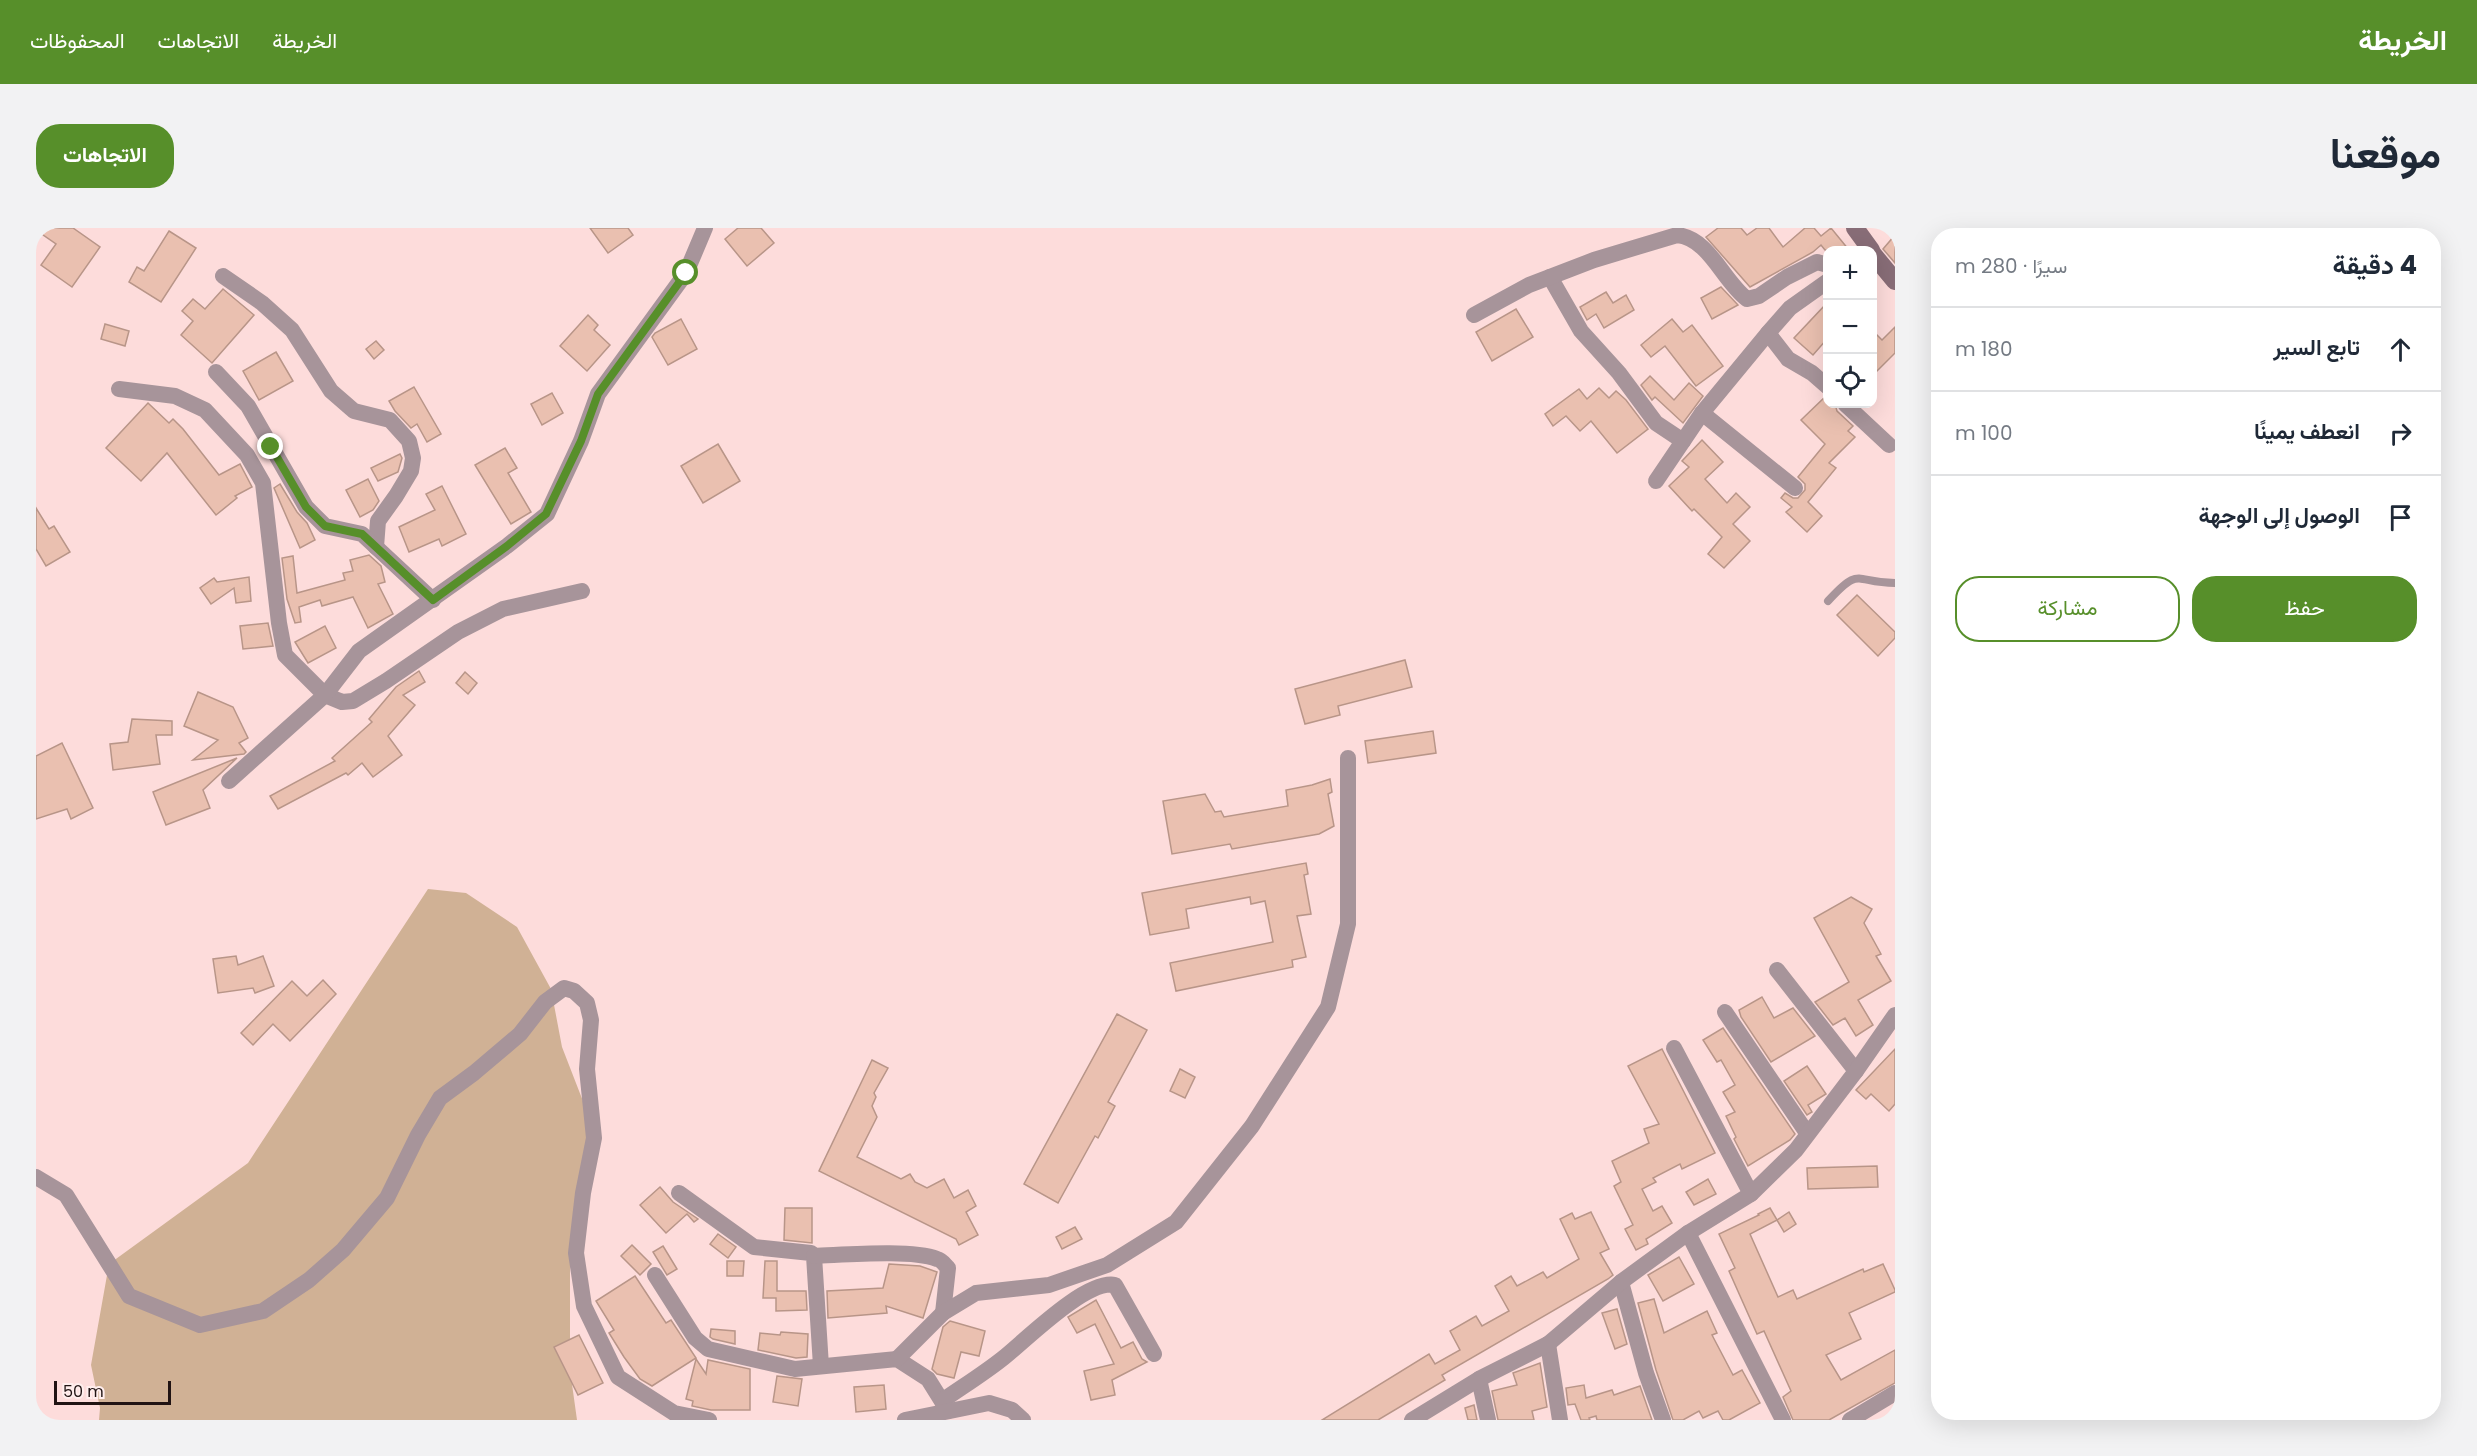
<!DOCTYPE html>
<html lang="ar">
<meta charset="utf-8">
<style>
body{margin:0;font-family:Poppins,Vazirmatn,sans-serif;background:#f2f2f3;color:#1f2937;direction:rtl}
.controls{position:absolute;right:18px;top:18px;display:grid;overflow:hidden;border-radius:12px;box-shadow:0 6px 24px #0002}
.controls button{width:54px;height:54px;display:grid;place-items:center;padding:0;border:0;border-bottom:2px solid #e0e1e3;background:#fff;color:#1f2937;font:30px sans-serif}
.scale{position:absolute;left:18px;bottom:15px;width:117px;box-sizing:border-box;padding-left:6px;border:3px solid #201313;border-top:0;font-size:16px;line-height:21px;white-space:nowrap;color:#201313;-webkit-text-stroke:4px #ffeeed;paint-order:stroke}
.stop{position:absolute;width:18px;height:18px;margin:-14px;border:4px solid #578f2a;border-radius:50%;background:#fff}
.stop.end{background:#578f2a;border-color:#fff;box-shadow:0 2px 6px #0008}
.list{margin:0;padding:0;list-style:none}
h2{display:flex;justify-content:space-between;align-items:center;height:78px;margin:0;padding:0 24px;font-size:26px}
h2 small{font-size:20px;font-weight:400;color:#747a83}
.list li{display:grid;grid-template-columns:39px 1fr auto;gap:18px;align-items:center;box-sizing:border-box;height:84px;padding:0 24px;border-top:2px solid #e0e1e3}
.list b{display:block;font-size:22px;white-space:nowrap}
.list em{font-size:20px;font-style:normal;color:#747a83}
.actions{display:flex;gap:12px;padding:18px 24px}
.actions a{flex:1;padding:14px 0;border:2px solid #578f2a;border-radius:24px;text-align:center;font-size:21px;color:#578f2a}
.actions .main{background:#578f2a;color:#fff}
.icon{flex:none;width:33px;height:33px;fill:none;stroke:currentColor;stroke-width:2;stroke-linecap:round;stroke-linejoin:round}
.map{position:relative;flex:none;width:1859px;height:1192px;overflow:hidden;direction:ltr;border-radius:24px}
header{display:flex;align-items:center;gap:36px;box-sizing:border-box;height:84px;padding:0 30px;background:#578f2a;color:#fff}
header strong{font-size:28px}
nav{display:flex;gap:33px;margin-inline-start:auto;font-size:21px}
.intro{display:flex;align-items:center;justify-content:space-between;box-sizing:border-box;height:144px;padding:0 36px}
h1{margin:0;font-size:42px}
.button{padding:15px 27px;border-radius:24px;background:#578f2a;color:#fff;font-size:21px;font-weight:700}
main{display:flex;gap:36px;padding:0 36px}
aside{flex:1;background:#fff;border-radius:24px;box-shadow:0 6px 24px #0002}
.map>svg:first-child{display:block}
</style>
<header>
<strong>الخريطة</strong>
<nav><a>الخريطة</a><a>الاتجاهات</a><a>المحفوظات</a></nav>
</header>
<div class="intro"><h1>موقعنا</h1><a class="button">الاتجاهات</a></div>
<main>
<aside>
<h2>4 دقيقة<small>سيرًا · 280 m</small></h2>
<ul class="list">
<li><svg class="icon" aria-label="ahead" viewBox="0 0 24 24"><path d="M12 20V5M6 11l6-6 6 6"/></svg><div><b>تابع السير</b></div><em>180 m</em></li>
<li><svg class="icon" aria-label="right" viewBox="0 0 24 24"><path d="M7 20v-9h11M14 6l5 5-5 5"/></svg><div><b>انعطف يمينًا</b></div><em>100 m</em></li>
<li><svg class="icon" aria-label="arrive" viewBox="0 0 24 24"><path d="M6 21V4h12l-3 4 3 4H6"/></svg><div><b>الوصول إلى الوجهة</b></div></li>
</ul>
<div class="actions"><a class="main">حفظ</a><a>مشاركة</a></div>
</aside>
<div class="map">
<svg width="1859" height="1192" viewBox="0 0 1859 1192">
<rect width="100%" height="100%" fill="#fddcdb"/>
<path fill="#d0b195" d="M392,661L430,665L481,699L515,761L526,819L557,899L534,1020V1142L541,1192H63L64,1180L55,1137L73,1036L212,935Z"/>
<g fill="#eac0b0" stroke="#b89588" stroke-width="1.5">
<path d="M0,0H37L64,19L36,59L5,37L20,16L0,2Z"/>
<path d="M554,0H592L597,7L572,25Z"/>
<path d="M702,0H725L738,15L711,38L689,11Z"/>
<path d="M1682,0H1705L1711,7L1721,0H1733L1747,19L1769,0H1778L1785,8L1795,0L1813,22H1789L1785,17L1777,24L1714,59L1670,9Z"/>
<path d="M133,3L160,20L125,74L93,54L101,39L108,43Z"/>
<path d="M1859,7V35L1847,21Z"/>
<path d="M1685,59L1702,77L1676,91L1665,70Z"/>
<path d="M187,61L218,87L176,135L145,107L157,93L146,83L157,71L169,81Z"/>
<path d="M1570,64L1577,75L1590,67L1598,82L1568,100L1560,86L1551,92L1544,79Z"/>
<path d="M1791,75V111L1777,127L1758,110Z"/>
<path d="M1480,81L1497,109L1456,133L1440,104Z"/>
<path d="M552,87L562,97L558,102L574,117L551,143L524,118Z"/>
<path d="M645,91L661,121L632,137L616,109L619,105Z"/>
<path d="M1636,91L1647,104L1656,97L1687,138L1660,158L1629,118L1615,129L1605,117Z"/>
<path d="M69,96L93,103L89,118L65,111Z"/>
<path d="M1859,99V125L1836,148V102L1846,112Z"/>
<path d="M340,113L348,122L338,131L330,121Z"/>
<path d="M240,124L257,153L223,172L207,143Z"/>
<path d="M1614,148L1638,172L1653,155L1667,168L1647,195L1619,169L1616,172L1605,157Z"/>
<path d="M378,159L405,206L391,214L381,196L375,200L359,183L353,173Z"/>
<path d="M1563,160L1573,170L1580,163L1590,172L1612,201L1581,225L1555,193L1544,203L1530,188L1517,198L1509,186L1543,161L1551,171Z"/>
<path d="M516,165L527,185L506,197L495,176Z"/>
<path d="M1789,169L1791,176H1799L1801,183L1817,198L1812,203L1819,209L1793,235L1800,240L1772,274L1786,288L1771,304L1750,284L1756,279L1745,270L1749,265L1757,270H1762L1769,262V256L1762,249L1789,216L1765,192Z"/>
<path d="M112,175L133,195L137,191L147,201L183,247L204,236L216,259L199,268L201,270L180,287L131,225L105,253L70,220Z"/>
<path d="M1666,212L1687,234L1669,251L1691,275L1700,265L1714,279L1697,296L1714,313L1688,340L1672,326L1686,309L1658,281L1656,283L1633,258L1653,239L1646,233Z"/>
<path d="M682,216L704,253L667,275L645,238Z"/>
<path d="M469,220L481,240L472,245L495,284L475,296L439,237Z"/>
<path d="M364,226L366,230L362,244L342,253L335,240Z"/>
<path d="M332,251L343,273L337,282L324,289L310,262Z"/>
<path d="M244,256L261,284L271,295L279,312L264,320L238,260Z"/>
<path d="M406,258L430,306L406,318L403,311L373,324L363,299L399,282L390,266Z"/>
<path d="M0,280L13,301L18,298L34,324L10,338L0,321Z"/>
<path d="M333,327L345,338L349,354L342,356L357,386L332,400L317,369L286,378L284,372L263,379L265,394L259,395L251,371L246,330L257,328L261,365L309,352L307,345L317,343L314,332Z"/>
<path d="M213,349L215,373L200,375L198,360L175,376L164,360L178,350L181,354Z"/>
<path d="M1821,367L1859,404V410L1842,428L1801,387Z"/>
<path d="M232,395L237,418L207,421L204,398Z"/>
<path d="M289,398L300,420L272,435L259,414Z"/>
<path d="M1369,432L1376,459L1302,478L1304,487L1269,496L1259,461Z"/>
<path d="M383,443L389,454L367,467L379,477L352,508L366,527L337,549L326,535L312,547L310,545L242,581L234,568L299,533L296,530L336,494L333,491L360,459Z"/>
<path d="M429,444L441,455L432,466L420,455Z"/>
<path d="M162,464L197,479L212,510L203,515L210,524L208,526L157,532L182,512L148,498Z"/>
<path d="M96,491L136,493V507H120L124,536L77,542L74,516L92,514Z"/>
<path d="M1397,503L1400,525L1332,535L1329,513Z"/>
<path d="M26,515L57,580L35,591L31,581L0,591V528Z"/>
<path d="M201,530L167,562L174,580L130,597L117,564Z"/>
<path d="M1294,551L1296,564L1292,566L1298,598L1283,606L1196,621L1194,616L1136,626L1127,573L1169,566L1179,584L1185,583L1188,589L1252,578L1250,562L1276,557Z"/>
<path d="M1270,635L1272,646L1268,647L1275,686L1261,688L1270,729L1256,732L1257,739L1140,763L1134,735L1237,714L1229,673L1215,676L1214,669L1150,681L1153,700L1114,707L1106,665Z"/>
<path d="M1815,669L1836,681L1828,695L1845,726L1840,728L1855,753L1822,772L1837,797L1820,808L1809,790L1797,797L1779,774L1813,754L1778,690Z"/>
<path d="M200,728L202,737L227,728L238,758L219,765L217,760L182,765L177,731Z"/>
<path d="M287,752L300,766L254,813L237,796L217,817L205,805L256,753L271,768Z"/>
<path d="M1726,769L1738,790L1757,780L1779,808L1735,834L1705,789L1703,782Z"/>
<path d="M1081,786L1111,802L1072,874L1079,878L1062,910L1059,908L1022,975L988,956Z"/>
<path d="M1687,800L1759,906L1754,912L1712,938L1698,911L1700,909L1690,888L1699,884L1687,864L1699,857L1685,832L1681,834L1667,812Z"/>
<path d="M1626,821L1679,925L1646,941L1644,936L1617,950L1620,954L1606,961L1617,983L1626,978L1636,995L1610,1011L1612,1016L1600,1022L1589,1001L1597,997L1578,958L1585,954L1576,933L1613,915L1608,901L1623,896L1592,838Z"/>
<path d="M1859,821V876L1853,883L1835,866L1830,871L1820,862Z"/>
<path d="M836,832L852,840L838,865L840,869L836,878L841,889L821,929L865,951L874,946L879,954L891,960L908,951L918,970L932,962L940,978L930,984L942,1007L923,1017L920,1011L783,943Z"/>
<path d="M1771,838L1790,866L1772,877L1776,884L1771,887L1748,853Z"/>
<path d="M1144,841L1159,849L1149,870L1134,863Z"/>
<path d="M1841,938L1842,959L1772,961L1771,940Z"/>
<path d="M1672,951L1680,966L1658,977L1650,964Z"/>
<path d="M624,959L637,974L662,991L658,994L651,986L630,1005L604,977Z"/>
<path d="M749,980H776V1015L748,1012Z"/>
<path d="M1734,980L1741,992L1753,984L1760,996L1748,1004L1741,992L1714,1006L1742,1069L1757,1062L1761,1071L1827,1041L1828,1044L1847,1036L1859,1062V1064L1813,1085L1825,1111L1790,1127L1805,1152L1859,1122V1155L1793,1192H1757L1747,1169L1755,1163L1728,1103L1721,1106L1693,1043L1699,1040L1683,1006L1723,987L1722,986Z"/>
<path d="M1555,984L1573,1021L1564,1025L1577,1047L1572,1051L1406,1147L1409,1152L1342,1192H1286L1393,1126L1399,1136L1424,1122L1414,1103L1440,1088L1446,1098L1473,1083L1459,1058L1475,1048L1481,1058L1507,1044L1511,1050L1543,1031L1524,991L1536,985L1539,991Z"/>
<path d="M1039,999L1046,1011L1026,1021L1020,1009Z"/>
<path d="M682,1006L700,1019L692,1030L674,1016Z"/>
<path d="M596,1017L615,1036L604,1047L585,1028Z"/>
<path d="M627,1018L641,1041L631,1047L617,1024Z"/>
<path d="M1643,1029L1658,1056L1627,1073L1612,1047Z"/>
<path d="M691,1033H708L707,1048H691Z"/>
<path d="M729,1033H741V1063H770L771,1082L740,1083V1070H727Z"/>
<path d="M853,1036L884,1038L901,1044L887,1090L850,1078L851,1085L792,1090L791,1063L847,1060Z"/>
<path d="M599,1048L630,1095L635,1092L660,1130L616,1158L604,1151L588,1129L573,1105L578,1102L560,1073Z"/>
<path d="M1618,1071L1628,1105L1671,1083L1681,1105L1676,1107L1697,1147L1706,1142L1724,1175L1693,1192H1687L1682,1183L1667,1190L1663,1183L1647,1192H1637L1620,1142L1602,1075Z"/>
<path d="M1060,1072L1085,1120L1097,1114L1106,1131L1111,1134L1076,1152L1079,1167L1055,1172L1048,1143L1078,1136L1059,1096L1041,1105L1032,1089Z"/>
<path d="M1581,1081L1591,1116L1579,1121L1566,1085Z"/>
<path d="M914,1093L949,1103L943,1128L925,1124L918,1150L901,1146L896,1141L907,1099Z"/>
<path d="M675,1101L699,1103V1116L677,1111L674,1109Z"/>
<path d="M745,1104L772,1106L771,1129L760,1130L722,1122L724,1105L744,1107Z"/>
<path d="M543,1107L567,1155L542,1167L518,1119Z"/>
<path d="M660,1131L670,1146L672,1132L714,1141V1182H675L656,1178L657,1173L650,1171Z"/>
<path d="M1504,1135L1511,1179L1496,1183L1498,1192H1462L1456,1163L1481,1157L1477,1145Z"/>
<path d="M741,1148L766,1151L762,1178L737,1174Z"/>
<path d="M848,1157L850,1181L820,1184L818,1159Z"/>
<path d="M1548,1157L1550,1170L1576,1162L1578,1167L1604,1158L1616,1192H1561L1560,1188L1553,1190L1554,1192H1545L1539,1176L1532,1177L1530,1160Z"/>
<path d="M1438,1177L1441,1192H1432L1429,1180Z"/>
</g>
<g fill="none" stroke-linecap="round" stroke-linejoin="round">
<path stroke="#a7949a" stroke-width="8" d="M1792,373C1825,337 1818,355 1859,355"/>
<g stroke="#a7949a" stroke-width="16">
<path d="M187,48L226,75L256,102L295,163L318,183L354,192L373,213L377,230L375,243L360,268L342,293L340,319"/>
<path d="M1514,49L1545,103L1583,145L1620,195L1647,213"/>
<path d="M1792,53L1754,80L1732,105L1752,131L1776,145L1792,159"/>
<path d="M1438,87L1493,57L1558,32L1641,7C1673,10 1687,53 1711,71L1723,68L1751,49L1781,34L1792,37"/>
<path d="M180,144L212,178L270,279L289,298L326,306L397,372"/>
<path d="M83,161L139,168L169,182L211,227L227,255L243,395L249,427L289,467L306,474L317,473L350,453L422,404L467,381L546,363"/>
<path d="M1809,176L1853,217"/>
<path d="M1666,185L1759,260"/>
<path d="M1620,253L1666,185L1732,105"/>
<path d="M193,553L289,467L323,423L471,318L511,286L545,213L562,166L650,45L669,0"/>
<path d="M1741,742L1820,843"/>
<path d="M1689,784L1771,905"/>
<path d="M1638,820L1715,966"/>
<path d="M0,949L30,967L93,1068L164,1097L227,1083L273,1052L307,1022L351,970L382,907L404,870L438,845L484,806L509,774L528,760L538,763L551,775L555,792L551,841L558,910L547,965L540,1025L548,1078L582,1149L638,1185L673,1192"/>
<path d="M643,965L718,1019L775,1025L778,1028L785,1138"/>
<path d="M1652,1005L1747,1192"/>
<path d="M778,1028C808,1027 875,1021 901,1031C906,1032 908,1036 912,1040L907,1085"/>
<path d="M619,1047L659,1110L672,1121L759,1141L861,1131L892,1151L912,1183"/>
<path d="M1585,1054L1610,1145L1627,1192"/>
<path d="M1512,1116L1524,1192"/>
<path d="M861,1131L907,1085L940,1065L1013,1057L1071,1037L1140,994L1216,898L1292,779L1312,696V530"/>
<path d="M1443,1151L1452,1192"/>
<path d="M906,1173C926,1159 947,1146 966,1131C989,1113 1050,1051 1079,1057L1118,1126"/>
<path d="M869,1192L953,1175L976,1182L987,1192"/>
<path d="M1376,1192L1443,1151L1512,1116L1585,1054L1652,1005L1715,966L1760,922L1820,843L1859,787"/>
<path d="M1814,1192L1859,1165"/>
</g>
<g stroke="#886d77" stroke-width="18">
<path d="M1819,0L1835,22"/>
<path d="M1836,25L1859,53"/>
</g>
</g>
<g fill="none" stroke-linecap="round" stroke-linejoin="round">
<path stroke="#578f2a" stroke-width="8" d="M235,219L270,279L289,298L326,306L397,372L471,318L510,286L545,213L562,166L650,45"/>
</g>
</svg>
<div class="controls">
<button>+</button>
<button>−</button>
<button><svg class="icon" aria-label="locate" viewBox="0 0 24 24"><circle cx="12" cy="12" r="6"/><path d="M12 2v4M12 18v4M2 12h4M18 12h4"/></svg></button>
</div>
<div class="scale">50 m</div>
<div class="stop" style="left:650px;top:45px"></div>
<div class="stop end" style="left:235px;top:219px"></div>
</div>
</main>
